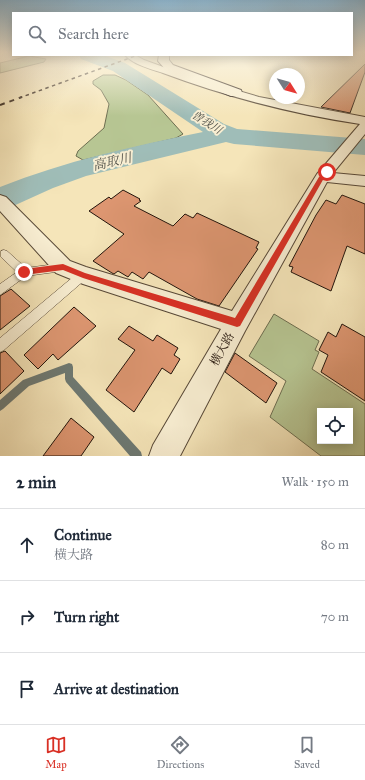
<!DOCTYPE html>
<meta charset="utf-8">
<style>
body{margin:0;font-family:"IM FELL Great Primer","Noto Serif JP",serif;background:#f2f2f3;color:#1f2937}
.controls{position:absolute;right:12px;bottom:12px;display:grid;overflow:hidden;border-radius:0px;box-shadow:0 2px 10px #0003}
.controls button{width:36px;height:36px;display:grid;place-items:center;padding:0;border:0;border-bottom:1px solid #e0e1e3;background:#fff;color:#1f2937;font:20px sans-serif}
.compass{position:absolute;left:269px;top:68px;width:36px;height:36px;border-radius:50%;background:#fff;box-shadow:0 2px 10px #0003;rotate:127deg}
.stop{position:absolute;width:12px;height:12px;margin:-9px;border:3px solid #d93025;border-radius:50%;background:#fff}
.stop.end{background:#d93025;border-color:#fff;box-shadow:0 1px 4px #0008}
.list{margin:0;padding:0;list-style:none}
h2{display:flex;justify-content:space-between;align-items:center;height:52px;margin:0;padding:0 16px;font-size:17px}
h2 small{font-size:13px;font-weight:400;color:#747a83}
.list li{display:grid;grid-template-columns:26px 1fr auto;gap:12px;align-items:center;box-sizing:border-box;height:72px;padding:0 16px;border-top:1px solid #e0e1e3}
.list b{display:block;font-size:15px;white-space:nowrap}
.list p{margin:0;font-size:13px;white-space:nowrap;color:#747a83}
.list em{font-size:13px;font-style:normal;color:#747a83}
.icon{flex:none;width:22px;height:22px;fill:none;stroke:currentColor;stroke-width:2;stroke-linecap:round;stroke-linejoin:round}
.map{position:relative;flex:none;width:365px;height:456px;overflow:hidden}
.search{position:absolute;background:#fff;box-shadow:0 2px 10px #0003;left:12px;right:12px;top:12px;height:44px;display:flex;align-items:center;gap:10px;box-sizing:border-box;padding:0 14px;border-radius:0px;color:#747a83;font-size:15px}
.sheet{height:268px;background:#fff}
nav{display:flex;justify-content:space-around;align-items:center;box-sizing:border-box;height:56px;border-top:1px solid #e0e1e3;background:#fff;font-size:11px;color:#747a83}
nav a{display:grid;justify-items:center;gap:2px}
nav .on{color:#d93025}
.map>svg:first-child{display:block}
</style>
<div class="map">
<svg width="365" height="456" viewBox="0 0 365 456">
<rect width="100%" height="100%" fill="#f5e5b9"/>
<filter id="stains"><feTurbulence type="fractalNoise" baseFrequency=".005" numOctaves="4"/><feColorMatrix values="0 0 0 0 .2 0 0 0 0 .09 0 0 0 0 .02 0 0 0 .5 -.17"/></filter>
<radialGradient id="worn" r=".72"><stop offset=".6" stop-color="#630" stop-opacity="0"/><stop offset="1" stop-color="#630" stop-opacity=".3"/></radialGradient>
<g fill="#b7c693" stroke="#6c6d50" fill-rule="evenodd">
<path d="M29,56L46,59L44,62L0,73V63Z"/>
<path d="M103,75H115L126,80L148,95L183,134L176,138L83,160L76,156L78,151L104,128L109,104L101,90L93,84V81Z"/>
<path d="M274,314L319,341L315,350L319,352L312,369L365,404V456H321L270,417L286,381L249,356ZM320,411H350V441H320Z"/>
</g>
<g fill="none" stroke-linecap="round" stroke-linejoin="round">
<path fill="#6d7973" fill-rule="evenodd" d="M69,363L72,364L73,367V377L141,452L142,456H130L66,382L65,379V373L29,386L3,409L0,411V400L23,380Z"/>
<path fill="#9fbdb8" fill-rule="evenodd" d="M79,55H103L125,63L224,124L237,129L365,139V155L234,144L226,142L86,176L53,188L11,207L0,210V187C65,161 134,146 203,132L113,71L81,59Z"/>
</g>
<g fill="#dd9671" stroke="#22140c">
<path d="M365,64V72L350,113L321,107Z"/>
<path d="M123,190L140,199L139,200L141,201L134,206L173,226L185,214L193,218L197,213L259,242L256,248L258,249L219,306L197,299L149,272L143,279L132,272L128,277L118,271L114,274L112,273L93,261L124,234L89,211L109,197L111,199Z"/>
<path d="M342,195L365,204V254L347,246L331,291L291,272L293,267L289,266L316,215L326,200L336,204Z"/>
<path d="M11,289L30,306L0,330V296Z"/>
<path d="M74,307L96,326L58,360L53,354L38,369L24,355Z"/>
<path d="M342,324L365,337V401L321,372L328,355L319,350L328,332L336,337Z"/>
<path d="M129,326L153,341L157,335L178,348L174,355L180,359L171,374L162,368L134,412L106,390L135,350L118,339Z"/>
<path d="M5,351L24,371L0,394V353Z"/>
<path d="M235,353L277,383L266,403L225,372Z"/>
<path d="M71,418L94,437L81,456H43Z"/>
</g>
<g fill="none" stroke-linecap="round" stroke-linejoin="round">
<defs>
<g id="lane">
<path d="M4,250L7,251L26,268L63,263L67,264L68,267L67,270L63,271L26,276L0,295V284L17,272L1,257V251Z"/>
<path d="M83,271L87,272L88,275L87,278L4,350L0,352V338L79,272Z"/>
</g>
<path id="street" d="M125,55H135L144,60L191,77L259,97L365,117V134L333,173L365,176V186L327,182L245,331L180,456H149L153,445L221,329L83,284L56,273L0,211V195L6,197L70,261L86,267L232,311L317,174L360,124C293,114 227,97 163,73C151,69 134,65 125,55Z"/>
<path id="secondary" d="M159,55H169V60L173,65L241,90L242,93L241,96H231L165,69L158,61Z"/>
</defs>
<use href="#lane" stroke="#574837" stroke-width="1"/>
<use href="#street" stroke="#574837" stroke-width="2"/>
<use href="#secondary" stroke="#22140c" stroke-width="2"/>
<use href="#lane" fill="#f8eed2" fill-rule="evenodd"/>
<use href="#street" fill="#f8eed2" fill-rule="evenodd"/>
<use href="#secondary" fill="#f8eed2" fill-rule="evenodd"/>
<path stroke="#22140c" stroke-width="1.5" stroke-dasharray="3.5 3.5" stroke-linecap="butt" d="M19,98L138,55"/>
<path stroke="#22140c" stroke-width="2" stroke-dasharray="5 5" stroke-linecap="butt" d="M0,105L22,97"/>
</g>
<linearGradient id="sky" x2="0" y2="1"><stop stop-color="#8bb8d5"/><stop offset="0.45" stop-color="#faf3e0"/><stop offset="1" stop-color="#faf3e0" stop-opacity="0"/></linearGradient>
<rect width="365" height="116" fill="url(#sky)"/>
<path fill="#d93025" d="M327,170L330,172L324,178L240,326L237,327L83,278L63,270L24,275L21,272L24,269L63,264L85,273L235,318L319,177Z"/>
<g text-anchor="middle" stroke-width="4" stroke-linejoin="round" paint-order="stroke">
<g font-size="11" font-style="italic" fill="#4e4f48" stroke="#f8eed2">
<text transform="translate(207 122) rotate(32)" y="4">曽我川</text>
</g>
<g font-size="12" fill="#22140c" stroke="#f8eed2">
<text transform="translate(222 349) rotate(-61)" y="4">横大路</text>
</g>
<g font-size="13" font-style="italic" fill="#4e4f48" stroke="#f8eed2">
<text transform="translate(112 161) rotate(-13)" y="5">高取川</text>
</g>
</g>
<rect width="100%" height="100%" filter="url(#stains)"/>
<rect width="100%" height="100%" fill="url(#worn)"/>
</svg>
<div class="controls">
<button><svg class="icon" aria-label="locate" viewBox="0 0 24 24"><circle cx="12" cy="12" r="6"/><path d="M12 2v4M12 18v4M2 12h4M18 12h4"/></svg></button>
</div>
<svg class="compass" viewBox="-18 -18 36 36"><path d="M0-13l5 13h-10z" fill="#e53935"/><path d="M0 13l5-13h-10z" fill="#747a83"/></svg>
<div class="stop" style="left:327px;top:172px"></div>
<div class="stop end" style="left:24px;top:272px"></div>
<div class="search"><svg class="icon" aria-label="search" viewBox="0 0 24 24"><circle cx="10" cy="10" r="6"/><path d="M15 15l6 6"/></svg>Search here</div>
</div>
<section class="sheet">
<h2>2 min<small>Walk · 150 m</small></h2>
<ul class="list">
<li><svg class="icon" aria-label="ahead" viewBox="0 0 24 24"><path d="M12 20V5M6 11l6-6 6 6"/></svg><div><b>Continue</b><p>横大路</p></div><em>80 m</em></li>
<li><svg class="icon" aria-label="right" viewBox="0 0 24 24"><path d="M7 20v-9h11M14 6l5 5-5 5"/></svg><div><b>Turn right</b></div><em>70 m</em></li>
<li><svg class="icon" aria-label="arrive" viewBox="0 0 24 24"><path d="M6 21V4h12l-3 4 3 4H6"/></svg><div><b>Arrive at destination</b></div></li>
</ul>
</section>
<nav>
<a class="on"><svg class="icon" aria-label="map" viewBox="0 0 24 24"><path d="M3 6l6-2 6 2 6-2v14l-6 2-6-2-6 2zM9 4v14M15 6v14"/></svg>Map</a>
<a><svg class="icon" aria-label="directions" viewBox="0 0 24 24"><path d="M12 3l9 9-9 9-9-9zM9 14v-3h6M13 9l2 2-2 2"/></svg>Directions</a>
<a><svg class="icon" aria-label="saved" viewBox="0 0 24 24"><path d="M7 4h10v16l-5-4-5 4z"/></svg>Saved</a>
</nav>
